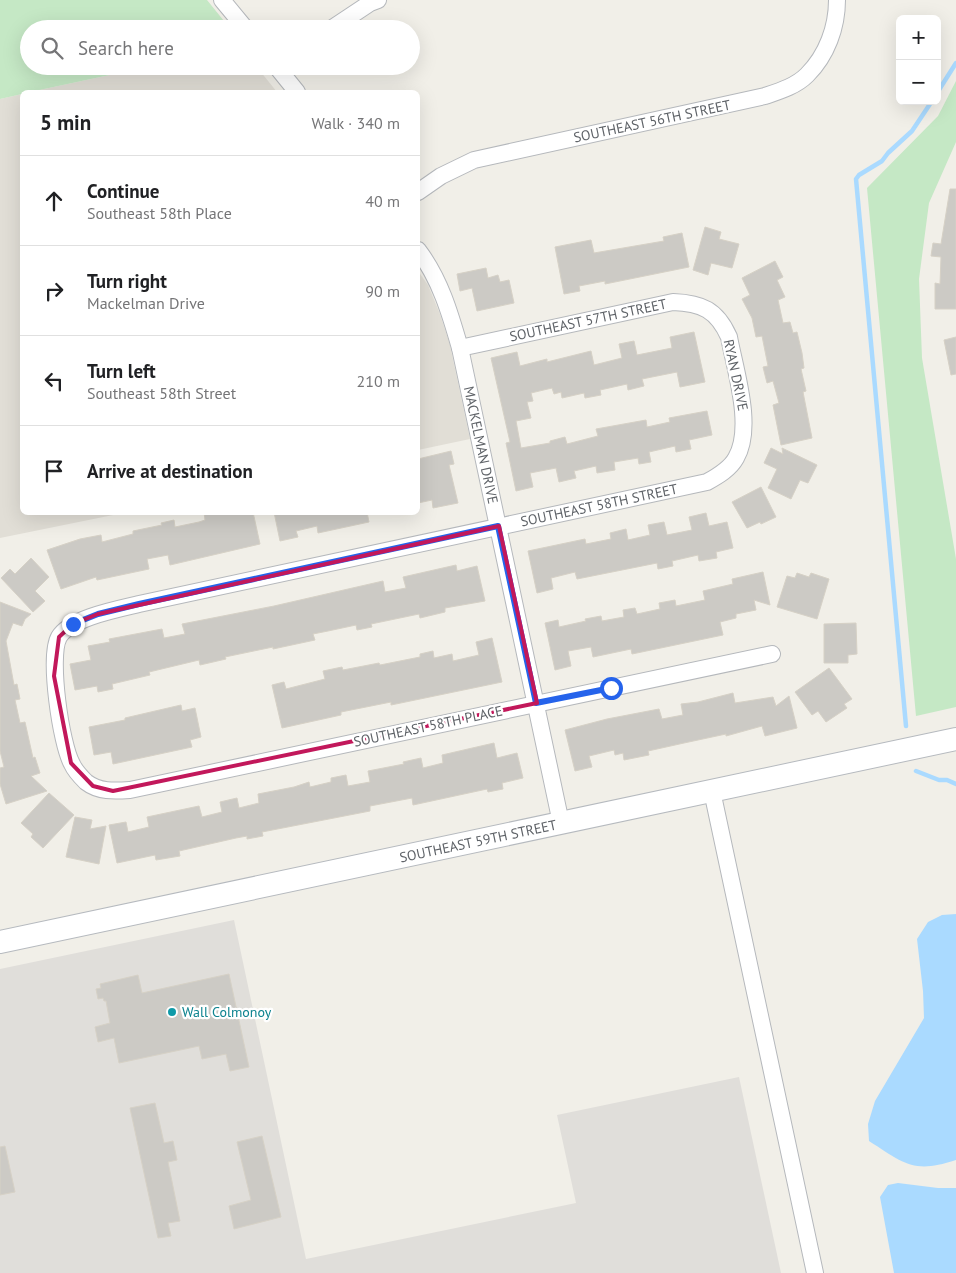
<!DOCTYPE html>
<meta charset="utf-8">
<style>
body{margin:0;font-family:"PT Sans",sans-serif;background:#f6f6f6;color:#202124}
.controls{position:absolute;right:15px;top:15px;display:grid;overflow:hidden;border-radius:8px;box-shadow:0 5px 20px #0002}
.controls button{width:45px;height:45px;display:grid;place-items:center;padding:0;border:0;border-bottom:1px solid #e0e0e0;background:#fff;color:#202124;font:25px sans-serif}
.stop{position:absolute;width:15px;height:15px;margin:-11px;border:4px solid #2563eb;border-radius:50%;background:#fff}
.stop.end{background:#2563eb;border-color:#fff;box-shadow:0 1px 5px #0008}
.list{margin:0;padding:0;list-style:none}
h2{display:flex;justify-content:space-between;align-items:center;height:65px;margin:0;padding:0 20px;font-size:21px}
h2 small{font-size:16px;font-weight:400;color:#757577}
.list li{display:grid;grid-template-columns:32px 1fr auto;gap:15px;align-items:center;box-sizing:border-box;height:90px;padding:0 20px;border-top:1px solid #e0e0e0}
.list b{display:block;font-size:19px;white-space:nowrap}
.list p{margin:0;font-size:16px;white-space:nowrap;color:#757577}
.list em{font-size:16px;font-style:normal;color:#757577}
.icon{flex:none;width:28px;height:28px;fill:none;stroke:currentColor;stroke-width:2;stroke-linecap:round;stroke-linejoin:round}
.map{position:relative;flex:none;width:956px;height:1273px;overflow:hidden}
.search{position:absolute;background:#fff;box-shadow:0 5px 20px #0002;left:20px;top:20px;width:400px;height:55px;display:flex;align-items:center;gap:12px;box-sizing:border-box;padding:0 18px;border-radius:28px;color:#757577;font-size:19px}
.panel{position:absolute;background:#fff;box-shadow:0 5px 20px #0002;left:20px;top:90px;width:400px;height:425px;border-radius:8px}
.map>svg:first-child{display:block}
</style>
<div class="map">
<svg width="956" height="1273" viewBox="0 0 956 1273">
<rect width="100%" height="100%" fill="#f1efe8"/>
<path fill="#e0deda" d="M234,920L306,1259L576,1203L557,1115L739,1077L781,1273H0V969Z"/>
<g fill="#e1ded6">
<path d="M152,66H256L277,92H30Z"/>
<path d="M22,94V512L123,513L0,538V99Z"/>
<path d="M418,271L428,285L440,314L450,345L470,439L418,450Z"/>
</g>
<g fill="#c5e8c5">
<path d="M0,0H207L224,21L227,29H29V66H152L30,92H22V94L0,99Z"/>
<path d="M956,81V142L929,203L919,279L922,358L956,559V707L916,716L867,188L938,116Z"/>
</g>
<g fill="#aadaff">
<path d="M956,914V1160C914,1174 905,1164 869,1141L868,1124L875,1101L924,1018L923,991L917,939L928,922L942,915Z"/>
<path d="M898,1183L938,1188H956V1273H894L880,1197L888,1185Z"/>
</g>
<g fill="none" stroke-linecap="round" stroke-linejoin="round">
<g stroke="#aadaff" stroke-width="4.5">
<path d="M937,93L956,63"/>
<path d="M906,726L856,179L859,175L882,161L888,153L912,131L932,101"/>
<path d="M916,771L939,780H947L956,784"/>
</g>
</g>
<g fill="#cccac5" stroke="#d6d1c6">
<path d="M950,189H956V309H935V283L940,284L941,257L931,256L933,243L941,244Z"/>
<path d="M705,227L721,232L719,239L739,244L732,268L711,263L708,275L693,270Z"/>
<path d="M682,233L689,267L605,284V281L579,286L580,291L564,294L555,247L591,240L594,253L664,241L663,237Z"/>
<path d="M775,261L783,277L777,280L785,297L778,300L783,323L790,322L793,333L797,332L802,353L804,368L801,369L806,391L803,392L812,438L781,445L773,405L779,403L773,381L767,383L763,367L768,366L762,336L756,337L752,318L742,299L750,295L742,278Z"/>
<path d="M486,268L488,278L498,275L500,282L509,280L514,303L477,311L472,288L460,291L457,274Z"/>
<path d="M694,332L705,382L680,387L677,372L642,379L644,386L628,390L627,384L600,390L601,395L585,398L584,393L562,398L561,392L554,394L552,388L531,393L533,401L527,402L531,418L516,421L521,448L550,443V441L565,437L567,444L598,436L596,429L646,420L647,427L670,422L669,418L707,411L712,435L689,440L691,449L676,452L675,446L649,452L651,462L639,464L638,458L614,462L615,470L597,473L596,466L574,471L576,478L559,482L556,468L530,473L533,487L516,491L506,443L510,442L491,358L517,352L520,366L547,359V362L591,351L594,365L622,358L619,344L634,341L637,355L672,348L670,337Z"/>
<path d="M956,337V374L951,375L944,340Z"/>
<path d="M771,448L783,454L782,448L817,465L808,483L800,480L791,499L768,488L777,469L764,463Z"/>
<path d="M451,451L454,464L449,465L458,503L433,508L432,500L418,503V459Z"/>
<path d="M761,487L776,517L761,524L760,522L747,528L732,502Z"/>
<path d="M204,512H253L260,544L170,565L168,555L147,559L149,569L97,580L96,577L61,589L47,550L80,539L101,535L102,542L133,534V531L162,525L161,523L174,520L175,527L199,522L205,520Z"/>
<path d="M274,512H367L369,522L318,533L317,526L296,531L298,537L280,541Z"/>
<path d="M706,513L709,526L727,522L733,548L716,552L717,558L699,561L698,555L672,561L673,566L658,569L657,563L577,579L575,572L551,578L553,589L537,593L528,551L585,539L586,544L611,539L610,533L626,529L628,540L650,535L648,525L664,522L667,535L692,530L689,517Z"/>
<path d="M31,558L49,577L35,591L45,601L33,612L1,578L10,569L15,574Z"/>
<path d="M456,565L457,571L477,566L485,601L445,608V612L420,618L419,614L371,624L372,627L357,630L356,625L328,631L313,634L315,640L273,649V647L225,657L226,659L200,665L199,660L149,672L150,675L112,684L113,689L98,692L97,686L75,690L70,664L91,660L88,646L110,642L109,639L162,629L164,638L185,634L182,624L274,606L383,581L385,592L406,588L403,577Z"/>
<path d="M763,572L770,605L754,600L756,610L736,614V618L720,622L723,635L632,654L631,649L593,657L591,647L568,651L571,666L555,670L545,623L558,620L559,627L586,621L585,619L601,616L602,621L624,617L623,610L635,608L637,614L660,609L659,603L675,600L676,606L705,600L703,591L733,584L732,579Z"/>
<path d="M797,573L809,577L811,573L829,579L817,619L777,607L787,576L795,578Z"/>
<path d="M0,602L31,614L25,619L22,626L13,623L6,641L14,685L17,684L20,699L15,700L20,723L25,722L33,758L35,757L40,773L31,776L47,791L6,804L0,784V768L4,767L0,751Z"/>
<path d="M856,623L857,654L848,655V663H824V624Z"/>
<path d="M492,638L502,682L391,705V702L341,712V715L282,728L272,685L284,682L286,689L325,679L323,671L342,667L343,670L379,663L380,665L420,657V654L433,651L434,658L452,654L453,661L479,655L476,642Z"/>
<path d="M829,668L852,699L844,704L847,708L826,722L818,711L812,715L795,692Z"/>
<path d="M733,693L735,703L773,697L776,706L789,696L797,728L765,736L762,726L726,736V734L684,743L648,751L649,755L624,760L623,753L615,755L614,750L589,756L592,767L575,771L565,730L607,719L659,709L662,719L683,715L681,704L698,702Z"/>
<path d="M181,705L182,711L195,708L201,737L190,740L192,747L113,764L111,752L94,755L89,727L125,720V718Z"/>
<path d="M494,743L497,758L517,753L523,778L502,783L503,789L488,792L487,789L413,805L412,798L370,806V811L262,832L263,836L247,839V836L236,838L179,851L180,856L156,860L155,855L117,863L109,825L126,822L128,832L149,827L147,817L199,806L202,817L222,812L220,802L237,798L239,808L259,803L258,794L294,787L309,782L310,787L331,782V778L346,775L348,786L370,782L368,771L404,764L403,762L421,758L423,768L443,763L442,755Z"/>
<path d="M49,793L74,815L43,848L31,837L33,834L21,823Z"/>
<path d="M75,817L92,820L90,829L106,826L99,864L66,857Z"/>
<path d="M229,974L249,1067L230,1071L226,1054L202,1059L199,1046L119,1063L114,1038L98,1042L95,1027L110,1023L106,1001H104L103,998L98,999L96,989L101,988L100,984L138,975L142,993Z"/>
<path d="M155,1103L164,1143L173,1141L177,1160L168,1162L180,1221L168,1223L171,1236L158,1238L130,1108Z"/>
<path d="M262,1136L281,1217L234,1229L229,1206L251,1200L237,1142Z"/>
<path d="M5,1146L15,1192L0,1195V1147Z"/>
</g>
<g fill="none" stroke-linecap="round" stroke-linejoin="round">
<defs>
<g id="minor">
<path d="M222,0L246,29"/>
<path d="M331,29L370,3L378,0"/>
<path d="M276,66L297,92"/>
<path d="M418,192L441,176L474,160L765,96C780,91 796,86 807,75C827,55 837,27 837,0"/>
<path d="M418,250C440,279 450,313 460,348L561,823"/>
<path d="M460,348L673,302C702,303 717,310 729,337C735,370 754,427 736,458C730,469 718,476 707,482L139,604C118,609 70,618 59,637C48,656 61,745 72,764C75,771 81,777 86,782C99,792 114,791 130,790L772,654"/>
<path d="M712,791L815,1273"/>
</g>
<path id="secondary" d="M0,942L956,739"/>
</defs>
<use href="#minor" stroke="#b5b8bc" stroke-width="18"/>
<use href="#secondary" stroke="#b6babf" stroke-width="24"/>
<use href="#minor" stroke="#fff" stroke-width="16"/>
<use href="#secondary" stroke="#fff" stroke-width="22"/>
</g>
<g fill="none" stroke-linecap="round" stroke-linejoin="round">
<path stroke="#2563eb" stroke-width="6" d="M73,624L98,614L139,604L498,526L536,703L611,688"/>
</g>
<path fill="none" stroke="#c2185b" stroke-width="4" stroke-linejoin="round" d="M499,526L537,703L113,791L93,786L71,763L54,676L59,637L73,624L98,614Z"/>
<circle fill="#0f9aa8" stroke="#fff" stroke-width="2" cx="172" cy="1012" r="5"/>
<g text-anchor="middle" stroke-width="4.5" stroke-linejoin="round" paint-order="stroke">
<g font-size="14" fill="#5f6368" stroke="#fff">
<text transform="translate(652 121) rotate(-12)" y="5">SOUTHEAST 56TH STREET</text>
<text transform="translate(588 320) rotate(-12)" y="5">SOUTHEAST 57TH STREET</text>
<text transform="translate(736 375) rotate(78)" y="5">RYAN DRIVE</text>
<text transform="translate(481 445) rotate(78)" y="5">MACKELMAN DRIVE</text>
<text transform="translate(599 505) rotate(-12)" y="5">SOUTHEAST 58TH STREET</text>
<text transform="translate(428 726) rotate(-12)" y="5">SOUTHEAST 58TH PLACE</text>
<text transform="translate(478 841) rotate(-12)" y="5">SOUTHEAST 59TH STREET</text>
</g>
<g font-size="14" fill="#0d838f" stroke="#fff" text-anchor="start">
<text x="182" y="1017">Wall Colmonoy</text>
</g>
</g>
</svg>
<div class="controls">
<button>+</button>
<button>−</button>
</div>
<div class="stop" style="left:611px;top:688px"></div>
<div class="stop end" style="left:73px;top:624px"></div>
<div class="search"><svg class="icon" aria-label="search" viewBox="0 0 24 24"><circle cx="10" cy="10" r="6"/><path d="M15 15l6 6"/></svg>Search here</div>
<section class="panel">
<h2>5 min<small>Walk · 340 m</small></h2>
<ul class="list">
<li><svg class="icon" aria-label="ahead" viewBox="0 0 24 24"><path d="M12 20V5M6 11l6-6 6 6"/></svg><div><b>Continue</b><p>Southeast 58th Place</p></div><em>40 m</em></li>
<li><svg class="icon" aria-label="right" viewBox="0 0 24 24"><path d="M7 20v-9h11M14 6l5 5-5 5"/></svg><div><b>Turn right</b><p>Mackelman Drive</p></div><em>90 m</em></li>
<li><svg class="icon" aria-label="left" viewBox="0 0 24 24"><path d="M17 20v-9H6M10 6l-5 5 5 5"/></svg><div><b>Turn left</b><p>Southeast 58th Street</p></div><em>210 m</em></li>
<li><svg class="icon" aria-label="arrive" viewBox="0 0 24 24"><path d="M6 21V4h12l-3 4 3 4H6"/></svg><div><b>Arrive at destination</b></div></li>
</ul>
</section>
</div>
